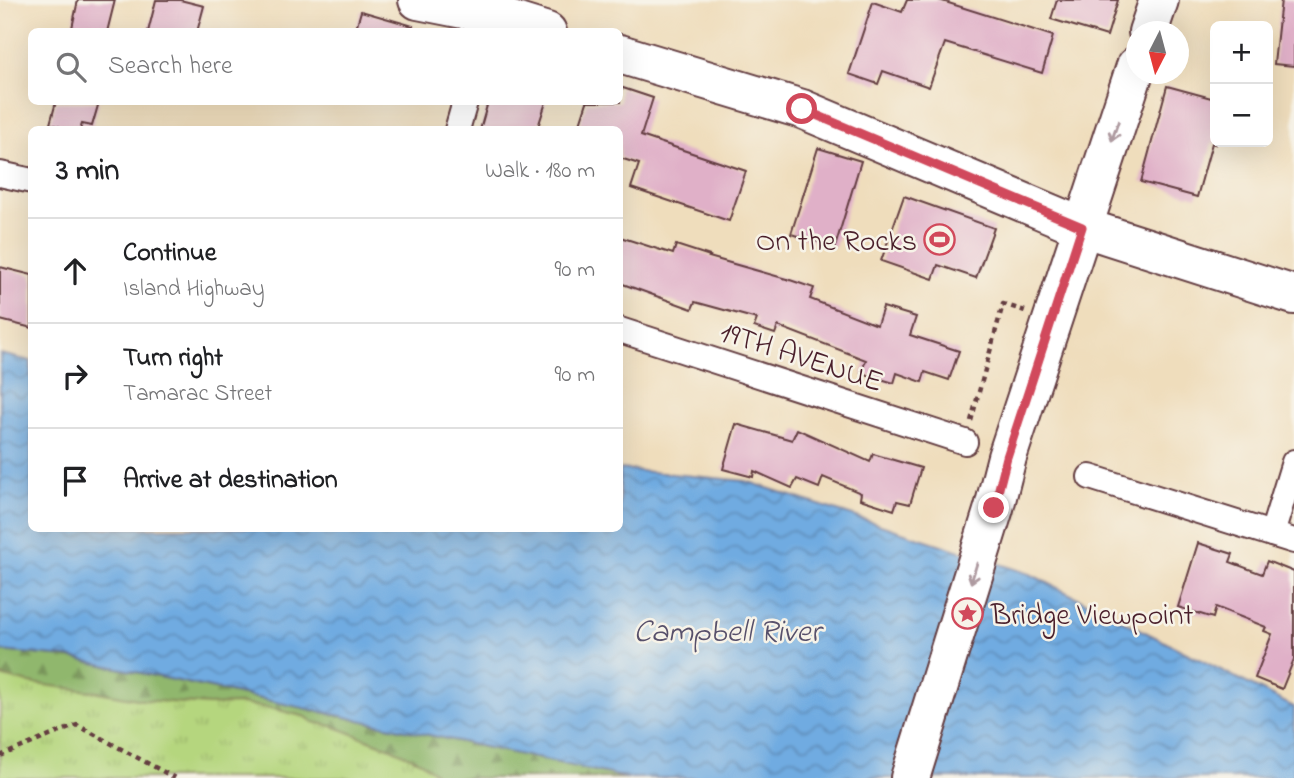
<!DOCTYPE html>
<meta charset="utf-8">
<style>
body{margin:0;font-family:"Indie Flower",sans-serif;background:#f6f6f6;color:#202124}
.controls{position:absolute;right:21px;top:21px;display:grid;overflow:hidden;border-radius:10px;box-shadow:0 7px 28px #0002}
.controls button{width:63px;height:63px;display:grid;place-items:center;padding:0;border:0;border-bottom:2px solid #e0e0e0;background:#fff;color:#202124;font:35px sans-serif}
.compass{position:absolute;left:1126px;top:21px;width:63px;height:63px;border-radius:50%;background:#fff;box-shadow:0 7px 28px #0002;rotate:186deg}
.stop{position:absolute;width:21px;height:21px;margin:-16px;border:5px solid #d1495b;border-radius:50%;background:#fff}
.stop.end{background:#d1495b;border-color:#fff;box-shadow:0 2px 7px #0008}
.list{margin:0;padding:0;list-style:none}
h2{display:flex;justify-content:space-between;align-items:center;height:91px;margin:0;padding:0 28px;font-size:30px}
h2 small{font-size:23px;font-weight:400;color:#757577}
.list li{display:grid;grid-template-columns:46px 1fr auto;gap:21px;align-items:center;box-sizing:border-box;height:105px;padding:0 28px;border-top:2px solid #e0e0e0}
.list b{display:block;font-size:26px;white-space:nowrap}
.list p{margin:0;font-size:23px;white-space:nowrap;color:#757577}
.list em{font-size:23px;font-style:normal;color:#757577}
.icon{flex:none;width:38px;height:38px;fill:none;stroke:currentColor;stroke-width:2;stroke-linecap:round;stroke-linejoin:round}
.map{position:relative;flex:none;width:1294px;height:778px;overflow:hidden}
.search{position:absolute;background:#fff;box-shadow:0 7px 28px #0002;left:28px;top:28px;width:595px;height:77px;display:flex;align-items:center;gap:18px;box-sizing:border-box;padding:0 24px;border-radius:10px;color:#757577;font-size:26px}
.panel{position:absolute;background:#fff;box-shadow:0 7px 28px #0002;left:28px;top:126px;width:595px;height:406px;border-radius:10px}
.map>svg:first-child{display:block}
</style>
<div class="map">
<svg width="1294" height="778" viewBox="0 0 1294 778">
<defs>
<pattern id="forest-firs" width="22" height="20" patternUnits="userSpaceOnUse" patternTransform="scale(1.75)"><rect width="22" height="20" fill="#90b76d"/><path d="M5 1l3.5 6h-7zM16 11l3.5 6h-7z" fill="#78945a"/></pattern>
<pattern id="park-tufts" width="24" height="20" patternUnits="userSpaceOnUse" patternTransform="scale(1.75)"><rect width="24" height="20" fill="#b5d67e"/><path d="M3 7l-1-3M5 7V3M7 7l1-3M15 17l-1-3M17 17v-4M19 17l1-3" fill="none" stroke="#9db76d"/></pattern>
<pattern id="water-waves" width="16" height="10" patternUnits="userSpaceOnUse" patternTransform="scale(1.75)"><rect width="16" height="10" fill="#70abe1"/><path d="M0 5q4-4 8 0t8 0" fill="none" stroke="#5e8bb7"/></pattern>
</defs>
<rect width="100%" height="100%" fill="#f7f3e8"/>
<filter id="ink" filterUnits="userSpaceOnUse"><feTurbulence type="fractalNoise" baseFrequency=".0143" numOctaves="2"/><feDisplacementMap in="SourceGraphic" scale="14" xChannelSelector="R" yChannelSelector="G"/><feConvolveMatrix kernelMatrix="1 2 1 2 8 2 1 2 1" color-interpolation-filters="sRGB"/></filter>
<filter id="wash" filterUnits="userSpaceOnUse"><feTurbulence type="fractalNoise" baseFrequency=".00686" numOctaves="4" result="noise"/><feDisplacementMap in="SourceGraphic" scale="28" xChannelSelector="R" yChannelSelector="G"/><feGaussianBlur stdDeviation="1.57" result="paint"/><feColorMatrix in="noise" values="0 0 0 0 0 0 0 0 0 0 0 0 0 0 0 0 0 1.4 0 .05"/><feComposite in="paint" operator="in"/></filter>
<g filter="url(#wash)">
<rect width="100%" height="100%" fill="#efddbc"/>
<path fill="url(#forest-firs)" stroke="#6d6b4c" stroke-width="2" d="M0,651L67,657L628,778H0Z"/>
<path fill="url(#park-tufts)" stroke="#807a54" stroke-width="2" d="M0,676L29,683L98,692L143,700L209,705L240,704L270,708L306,717L313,722L332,726L391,748L421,762L435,773L443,778H0Z"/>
<path fill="url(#water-waves)" stroke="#5d6586" stroke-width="2" d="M0,354L31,361L32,528H620V469L746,481L1030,574L1294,707V778H628L67,657L0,651Z"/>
<g id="blocks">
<g fill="#e0b0c8">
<path d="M78,0H115L107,32H87L72,28Z"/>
<path d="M156,0H180L204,6L197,32H148Z"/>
<path d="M907,0H939L1053,36L1042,73L945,43L929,87L883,71L878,84L849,74L873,2L902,12Z"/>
<path d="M1057,0H1118L1107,36L1051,19Z"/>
<path d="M1281,0H1294V66L1274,64Z"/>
<path d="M361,11L413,26L412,32H355Z"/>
<path d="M1167,86L1215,99V144L1212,143L1197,197L1141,182Z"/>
<path d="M620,87L653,98L641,136L746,171L729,221L631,188L639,164L620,158V130H578L587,102H620Z"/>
<path d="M56,102H99L92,126L82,124L80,130H71L50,124Z"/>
<path d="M488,102H546L537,130H480Z"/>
<path d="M818,148L861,161L835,247L791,234Z"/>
<path d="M904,196L994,228L976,278L938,265L933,279L881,261Z"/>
<path d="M620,237L673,254L676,245L710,256L709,257L790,280L814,288L810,299L877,325L883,307L916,317L910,335L959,351L949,380L925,372L922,382L897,373L894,383L861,373L866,360L778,326L775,334L754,327L757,319L695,302L692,309L620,283Z"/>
<path d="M0,267L32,275V328L0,320Z"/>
<path d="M736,424L792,440L797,429L870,462L873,454L921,468L910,504L897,501L894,510L860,499L861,493L823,477L819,488L797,479L792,488L754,471L753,477L723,469Z"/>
<path d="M1198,543L1233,554L1230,562L1262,574L1267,561L1294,572V659L1282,689L1255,678L1272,634L1264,631L1266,627L1216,607L1213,618L1178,607Z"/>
</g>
</g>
</g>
<g filter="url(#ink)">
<use href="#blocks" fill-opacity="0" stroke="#633c41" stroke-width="2"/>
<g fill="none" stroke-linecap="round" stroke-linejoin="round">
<defs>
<g id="minor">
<path d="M457,130L465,102"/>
<path d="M0,174L32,181"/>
<path d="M620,330L965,442"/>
<path d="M1090,477L1294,541"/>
<path d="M1272,534L1294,462"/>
</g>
<g id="primary">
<path d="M418,0L489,14L547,32"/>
<path d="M1148,32L1159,0"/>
<path d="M620,54L802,109L1082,227L1294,295"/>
<path d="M910,778L994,508L1007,457L1136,66"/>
</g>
</defs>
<use href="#minor" stroke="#633c41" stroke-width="28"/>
<use href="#primary" stroke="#633c41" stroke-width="42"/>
<g stroke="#633c41" stroke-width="4.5" stroke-dasharray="5 5" stroke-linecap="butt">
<path d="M971,421L1003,304L1025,311"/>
<path d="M0,756L77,725L175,778"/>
</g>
<use href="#minor" stroke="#fff" stroke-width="24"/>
<use href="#primary" stroke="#fff" stroke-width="38"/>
</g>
<defs><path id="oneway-shaft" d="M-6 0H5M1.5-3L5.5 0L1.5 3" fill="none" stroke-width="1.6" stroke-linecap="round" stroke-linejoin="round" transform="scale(1.75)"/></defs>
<g stroke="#ae9aa0">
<use href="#oneway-shaft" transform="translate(1115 131) rotate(109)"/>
<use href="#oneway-shaft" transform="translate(974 573) rotate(107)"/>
</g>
</g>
<g fill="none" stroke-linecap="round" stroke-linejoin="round" filter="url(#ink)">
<path stroke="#d1495b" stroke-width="9" d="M802,109L1082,227L1007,457L994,508"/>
</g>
<defs>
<symbol id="stadium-ring" viewBox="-11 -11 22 22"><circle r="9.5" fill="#f7f3e8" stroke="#d1495b" stroke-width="1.5"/><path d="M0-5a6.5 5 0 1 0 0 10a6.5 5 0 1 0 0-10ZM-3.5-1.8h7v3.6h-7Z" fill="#d1495b"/></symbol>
<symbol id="sight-ring" viewBox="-11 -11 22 22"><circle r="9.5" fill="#f7f3e8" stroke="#d1495b" stroke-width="1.5"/><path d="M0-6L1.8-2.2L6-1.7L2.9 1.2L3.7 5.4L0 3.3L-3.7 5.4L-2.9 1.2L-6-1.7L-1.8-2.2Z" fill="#d1495b"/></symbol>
</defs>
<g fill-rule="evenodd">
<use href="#stadium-ring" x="922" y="222" width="35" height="35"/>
<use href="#sight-ring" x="950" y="596" width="35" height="35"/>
</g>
<g text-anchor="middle" stroke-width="5" stroke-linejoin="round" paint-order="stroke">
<g font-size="30" fill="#4a1f2b" stroke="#f7f3e8" text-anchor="end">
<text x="917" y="250">On the Rocks</text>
<text x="991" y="624" text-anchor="start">Bridge Viewpoint</text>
</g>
<g font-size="30" fill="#4a1f2b" stroke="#f7f3e8">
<text transform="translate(802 356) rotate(18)" y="10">19TH AVENUE</text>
</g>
<g font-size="32" font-style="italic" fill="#57506b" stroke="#f7f3e8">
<text x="727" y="641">Campbell River</text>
</g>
</g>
</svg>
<div class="controls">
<button>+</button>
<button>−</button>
</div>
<svg class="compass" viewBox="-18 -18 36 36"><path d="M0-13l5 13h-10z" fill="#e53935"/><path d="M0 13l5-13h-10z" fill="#757577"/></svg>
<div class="stop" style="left:802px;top:109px"></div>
<div class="stop end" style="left:994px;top:508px"></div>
<div class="search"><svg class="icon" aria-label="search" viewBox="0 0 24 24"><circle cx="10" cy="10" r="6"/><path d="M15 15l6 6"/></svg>Search here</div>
<section class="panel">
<h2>3 min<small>Walk · 180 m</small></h2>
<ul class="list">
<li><svg class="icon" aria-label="ahead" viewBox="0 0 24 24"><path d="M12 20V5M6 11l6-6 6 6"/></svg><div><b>Continue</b><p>Island Highway</p></div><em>90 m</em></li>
<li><svg class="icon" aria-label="right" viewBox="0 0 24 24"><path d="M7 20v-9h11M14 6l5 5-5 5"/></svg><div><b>Turn right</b><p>Tamarac Street</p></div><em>90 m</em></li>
<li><svg class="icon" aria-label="arrive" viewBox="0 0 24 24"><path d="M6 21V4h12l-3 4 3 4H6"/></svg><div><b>Arrive at destination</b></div></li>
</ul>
</section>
</div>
